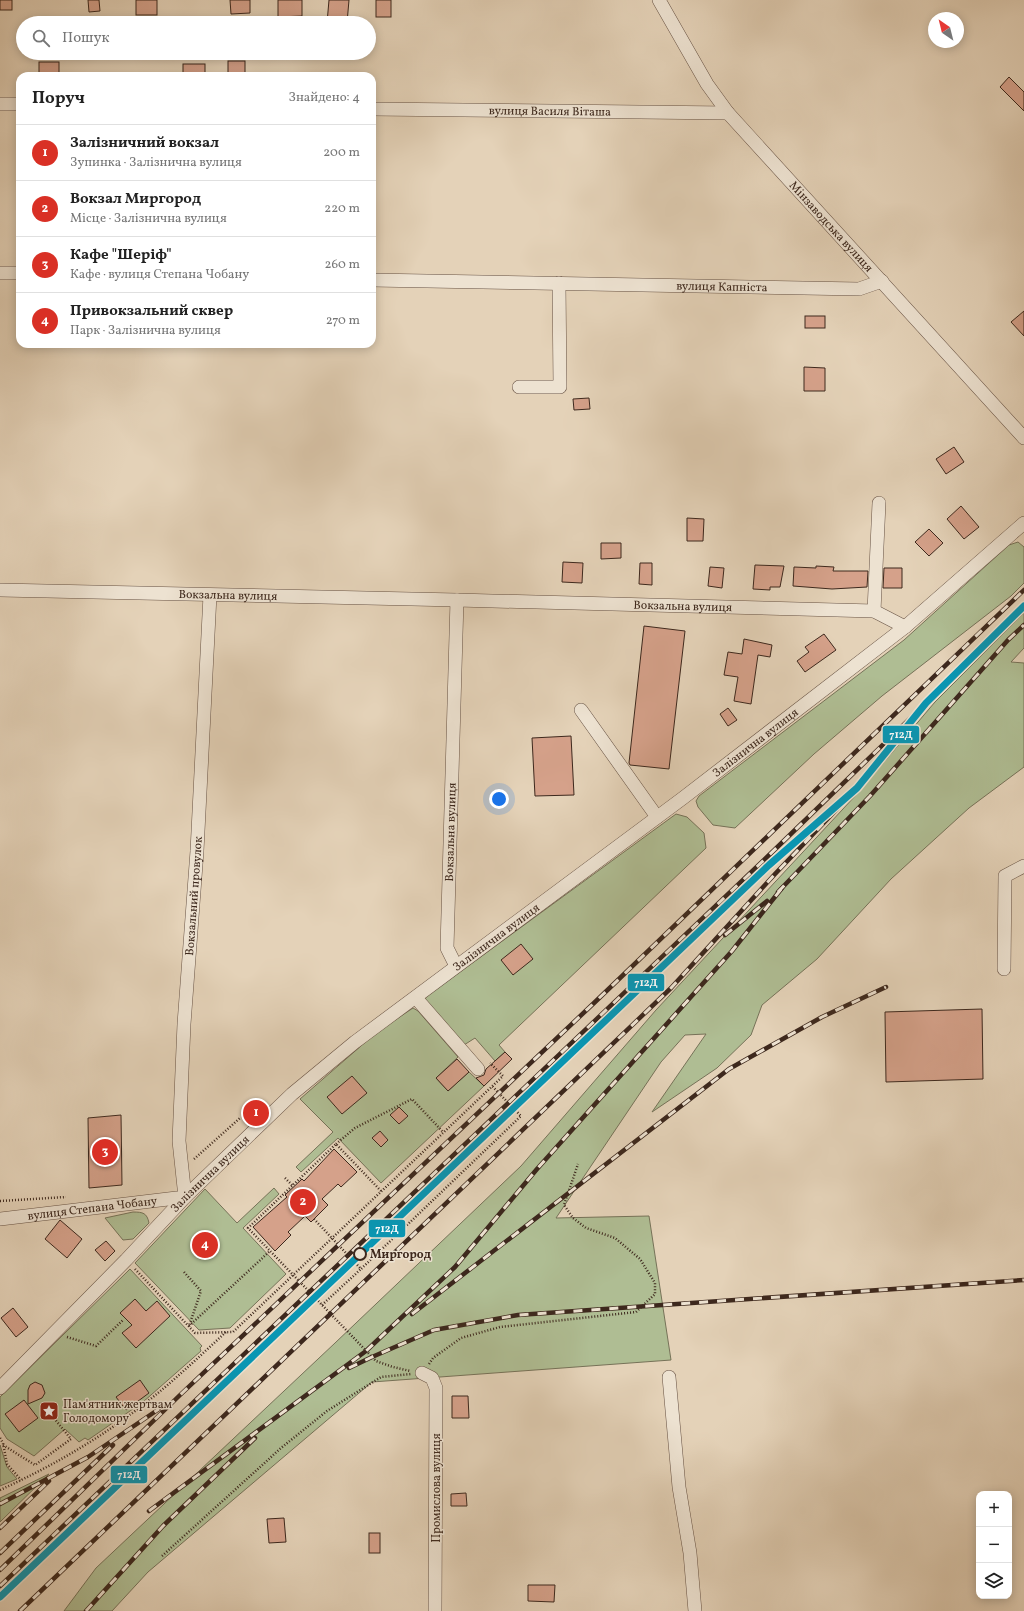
<!DOCTYPE html>
<html lang="uk">
<meta charset="utf-8">
<style>
body{margin:0;font-family:Vollkorn,serif;background:#f6f6f6;color:#222}
.controls{position:absolute;right:12px;bottom:12px;display:grid;overflow:hidden;border-radius:8px;box-shadow:0 2px 10px #0003}
.controls button{width:36px;height:36px;display:grid;place-items:center;padding:0;border:0;border-bottom:1px solid #e0e0e0;background:#fff;color:#222;font:20px sans-serif}
.compass{position:absolute;left:928px;top:12px;width:36px;height:36px;border-radius:50%;background:#fff;box-shadow:0 2px 10px #0003;rotate:325deg}
.you{position:absolute;left:499px;top:799px;width:14px;height:14px;margin:-10px;border:3px solid #fff;border-radius:50%;background:#1a73e8;box-shadow:0 0 0 6px #1a73e833}
.badge{display:grid;place-items:center;width:26px;height:26px;border-radius:50%;background:#d93025;color:#fff;font-size:13px;font-weight:700}
.pin{position:absolute;translate:-50% -50%;border:2px solid #fff;box-shadow:0 1px 4px #0006}
.list{margin:0;padding:0;list-style:none}
h2{display:flex;justify-content:space-between;align-items:center;height:52px;margin:0;padding:0 16px;font-size:17px}
h2 small{font-size:13px;font-weight:400;color:#767676}
.list li{display:grid;grid-template-columns:26px 1fr auto;gap:12px;align-items:center;box-sizing:border-box;height:56px;padding:0 16px;border-top:1px solid #e0e0e0}
.list b{display:block;font-size:15px;white-space:nowrap}
.list p{margin:0;font-size:13px;white-space:nowrap;color:#767676}
.list em{font-size:13px;font-style:normal;color:#767676}
.icon{flex:none;width:22px;height:22px;fill:none;stroke:currentColor;stroke-width:2;stroke-linecap:round;stroke-linejoin:round}
.map{position:relative;flex:none;width:1024px;height:1611px;overflow:hidden}
.search{position:absolute;background:#fff;box-shadow:0 2px 10px #0003;left:16px;top:16px;width:360px;height:44px;display:flex;align-items:center;gap:10px;box-sizing:border-box;padding:0 14px;border-radius:22px;color:#767676;font-size:15px}
.panel{position:absolute;background:#fff;box-shadow:0 2px 10px #0003;left:16px;top:72px;width:360px;height:276px;border-radius:12px}
.map>svg:first-child{display:block}
</style>
<div class="map">
<svg width="1024" height="1611" viewBox="0 0 1024 1611">
<rect width="100%" height="100%" fill="#e4d2b8"/>
<filter id="stains"><feTurbulence type="fractalNoise" baseFrequency=".005" numOctaves="4"/><feColorMatrix values="0 0 0 0 .2 0 0 0 0 .09 0 0 0 0 .02 0 0 0 .5 -.17"/></filter>
<radialGradient id="worn" r=".72"><stop offset=".6" stop-color="#630" stop-opacity="0"/><stop offset="1" stop-color="#630" stop-opacity=".3"/></radialGradient>
<g fill="#afbd93" stroke="#767258">
<path d="M1018,542L1024,547V583L1011,596L882,696L814,754L735,828L713,825L698,807L696,801L699,796L904,640L1009,545Z"/>
<path d="M1024,613V648L1011,662L1024,663V767L969,808L891,879L817,959L762,1005L751,1035L717,1068L652,1112L706,1034L685,1035L661,1062L556,1218L649,1216L671,1360L372,1382L148,1572L112,1611H64L96,1568L335,1343L521,1166L656,1010L856,795L935,702Z"/>
<path d="M676,814L687,817L704,833L706,848L499,1045L505,1052L495,1061L475,1038L464,1045L424,1000L427,996Z"/>
<path d="M413,1008L418,1011L458,1057L436,1078L448,1091L469,1072L484,1086L381,1183L338,1138L301,1172L296,1167L333,1132L300,1099L377,1032Z"/>
<path d="M274,1188L279,1194L243,1228L286,1274L230,1328L199,1330L135,1263L205,1189L237,1223Z"/>
<path d="M133,1212C143,1212 147,1213 149,1223L133,1239L123,1240L105,1218Z"/>
<path d="M130,1269L202,1346L200,1348L201,1351L143,1402L88,1440L85,1438L79,1442L65,1429L34,1456L7,1439L0,1428V1397Z"/>
<path d="M0,1445L7,1467L17,1479L0,1486Z"/>
<path d="M49,1474L0,1522V1498Z"/>
</g>
<g fill="#d5a18a" stroke="#3d281d">
<rect x="0" y="0" width="12" height="10"/>
<path d="M88,0H99L100,11L89,12Z"/>
<rect x="136" y="0" width="21" height="15"/>
<path d="M230,0H250V13L231,14Z"/>
<path d="M278,0H302V16L278,17Z"/>
<path d="M329,0H349L347,23H327Z"/>
<rect x="376" y="0" width="15" height="17"/>
<rect x="228" y="61" width="17" height="15"/>
<rect x="39" y="62" width="20" height="14"/>
<rect x="183" y="64" width="22" height="12"/>
<path d="M1009,77L1024,92V111L1000,87Z"/>
<path d="M1024,311V336L1011,322Z"/>
<rect x="805" y="316" width="20" height="12"/>
<path d="M804,367L825,368V391H804Z"/>
<path d="M589,398L590,409L574,410L573,399Z"/>
<path d="M954,447L964,462L946,474L936,459Z"/>
<path d="M961,506L979,527L964,539L947,519Z"/>
<path d="M687,518L704,519L703,541H687Z"/>
<path d="M929,529L943,543L929,556L915,542Z"/>
<path d="M601,543H621V558L601,559Z"/>
<path d="M563,562L583,563L582,583L562,582Z"/>
<path d="M640,563H652V585L639,584Z"/>
<path d="M755,565L784,566L780,587H770V590L753,589Z"/>
<path d="M816,566L834,567L833,571H868L867,587L832,589L793,586L794,567L816,568Z"/>
<path d="M710,567L724,568L722,588L708,586Z"/>
<path d="M884,568H902V588H883Z"/>
<path d="M644,626L685,631L669,769L630,765L629,763Z"/>
<path d="M824,634L836,650L805,672L797,661L809,652L805,647Z"/>
<path d="M744,639L772,645L770,657L758,655L751,704L734,701L738,677L724,675L728,652L742,654Z"/>
<path d="M728,708L737,720L728,726L720,714Z"/>
<path d="M571,736L574,795L535,796L532,738Z"/>
<path d="M521,944L533,959L513,975L501,960Z"/>
<path d="M982,1009L983,1079L886,1082L885,1012Z"/>
<path d="M505,1052L512,1059L484,1086L476,1078L484,1075L486,1069Z"/>
<path d="M457,1059L469,1072L448,1091L436,1078Z"/>
<path d="M352,1076L367,1093L342,1114L327,1097Z"/>
<path d="M399,1107L408,1116L399,1124L390,1115Z"/>
<path d="M121,1115L122,1185L89,1188L88,1118Z"/>
<path d="M380,1131L388,1140L381,1147L372,1138Z"/>
<path d="M334,1149L357,1172L341,1187L338,1184L322,1199L328,1205L311,1222L305,1216L288,1232L291,1235L275,1251L253,1227L287,1197L285,1195L302,1179L304,1181Z"/>
<path d="M60,1220L82,1239L67,1258L45,1239Z"/>
<path d="M106,1241L115,1251L105,1261L95,1250Z"/>
<path d="M135,1299L146,1311L157,1301L170,1316L136,1348L122,1333L132,1325L120,1313Z"/>
<path d="M13,1308L28,1327L16,1337L1,1318Z"/>
<path d="M140,1380L149,1393L126,1410L116,1397Z"/>
<path d="M35,1382L42,1385L45,1393L42,1398L28,1404V1390L30,1385Z"/>
<path d="M452,1396H468L469,1418H452Z"/>
<path d="M24,1400L38,1418L19,1432L5,1414Z"/>
<path d="M466,1493L467,1506H451V1494Z"/>
<path d="M284,1518L286,1542L269,1543L267,1519Z"/>
<rect x="369" y="1533" width="11" height="20"/>
<path d="M528,1585H555L554,1602L528,1601Z"/>
</g>
<g fill="none" stroke-linecap="round" stroke-linejoin="round">
<defs>
<g id="minor">
<path id="s1" d="M659,0L707,84L728,113L1024,438"/>
<path d="M0,104H20"/>
<path id="s2" d="M372,109L728,113"/>
<path d="M0,273H20"/>
<path id="s3" d="M372,280L859,289L882,281"/>
<path d="M519,387H560L559,283"/>
<path id="s4" d="M0,590L457,600L874,611L905,627"/>
<path d="M874,611L879,503"/>
<path d="M581,710L657,817"/>
<path id="s5" d="M456,966L447,948L457,600"/>
<path d="M1004,969L1005,876L1024,866"/>
<path d="M416,998L478,1069"/>
<path id="s6" d="M0,1219L185,1197L179,1141L184,1024L197,851L210,595"/>
<path d="M422,1373L432,1378L436,1388L435,1611"/>
<path d="M669,1377L679,1487L690,1553L695,1611"/>
<path id="s7" d="M0,1388L126,1260L185,1197L292,1094L355,1042L683,798L905,627L1024,523"/>
</g>
</defs>
<use href="#minor" stroke="#675244" stroke-width="14"/>
<g stroke="#3d281d" stroke-width="2.5" stroke-dasharray="1 2" stroke-linecap="butt">
<path d="M336,1144L355,1128L412,1099L443,1132"/>
<path d="M194,1159L240,1118"/>
<path d="M285,1178L293,1186"/>
<path d="M381,1191L336,1144L248,1228L376,1361L393,1367L410,1371"/>
<path d="M0,1201L66,1197"/>
<path d="M314,1219L361,1269L521,1116L492,1086"/>
<path d="M135,1269L195,1333L233,1332L503,1076L490,1063"/>
<path d="M184,1272L201,1291L189,1326"/>
<path d="M322,1305L361,1269"/>
<path d="M189,1326L270,1251"/>
<path d="M67,1337L96,1346L123,1320"/>
<path d="M429,1364L433,1358L461,1338L500,1327L636,1312L655,1294V1283L640,1259L615,1238L586,1228L573,1218L564,1205L578,1164"/>
<path d="M0,1438L3,1443L7,1464L21,1480"/>
<path d="M3,1445L35,1465L71,1439L53,1417"/>
<path d="M0,1490C55,1465 106,1435 153,1397C178,1377 202,1354 226,1332"/>
<path d="M162,1556L281,1448L327,1411L381,1377L411,1374"/>
</g>
<use href="#minor" stroke="#ede2d1" stroke-width="13"/>
<defs>
<g id="rail">
<path d="M778,892L870,796L1008,640L1024,625"/>
<path d="M725,935L767,901"/>
<path d="M412,1314L729,1069L822,1017L886,987"/>
<path d="M349,1368L372,1357L434,1330L518,1315L1024,1280"/>
<path d="M0,1504L88,1457L159,1409"/>
<path d="M149,1511L366,1351L455,1267L537,1169L732,951L782,888"/>
<path d="M0,1528L49,1481"/>
<path d="M0,1553L113,1445"/>
<path d="M0,1570L179,1396L594,1003L1024,590"/>
<path d="M0,1586L764,860L926,703"/>
<path d="M20,1611L671,988L775,874L857,788"/>
<path d="M86,1611L163,1526L255,1438"/>
</g>
</defs>
<use href="#rail" stroke="#3d281d" stroke-width="4.5"/>
<use href="#rail" stroke="#ede2d1" stroke-width="3" stroke-dasharray="9" stroke-linecap="butt"/>
<defs>
<path id="rail-1" d="M0,1597L769,865L857,788L926,703L1024,606"/>
</defs>
<use href="#rail-1" stroke="#ede2d1" stroke-width="10"/>
<use href="#rail-1" stroke="#0996b3" stroke-width="7"/>
</g>
<defs>
<symbol id="sight-square" viewBox="-11 -11 22 22"><rect x="-9" y="-9" width="18" height="18" rx="4" fill="#8f2418" stroke="#ede2d1"/><path d="M0-6L1.8-2.2L6-1.7L2.9 1.2L3.7 5.4L0 3.3L-3.7 5.4L-2.9 1.2L-6-1.7L-1.8-2.2Z" fill="#fff"/></symbol>
</defs>
<g fill-rule="evenodd">
<use href="#sight-square" x="38" y="1400" width="22" height="22"/>
</g>
<circle fill="#ede2d1" stroke="#3d281d" stroke-width="2" cx="360" cy="1254" r="6"/>
<g text-anchor="middle" stroke-width="3" stroke-linejoin="round" paint-order="stroke">
<g font-size="12" fill="#3d281d" stroke="#ede2d1">
<text dy="4" stroke="none"><textPath href="#s2" startOffset="178">вулиця Василя Віташа</textPath></text>
<text dy="4" stroke="none"><textPath href="#s1" startOffset="286">Мінзаводська вулиця</textPath></text>
<text dy="4" stroke="none"><textPath href="#s3" startOffset="350">вулиця Капніста</textPath></text>
<text dy="4" stroke="none"><textPath href="#s4" startOffset="228">Вокзальна вулиця</textPath></text>
<text dy="4" stroke="none"><textPath href="#s4" startOffset="683">Вокзальна вулиця</textPath></text>
<text dy="4" stroke="none"><textPath href="#s7" startOffset="996">Залізнична вулиця</textPath></text>
<text dy="4" stroke="none"><textPath href="#s5" startOffset="136">Вокзальна вулиця</textPath></text>
<text dy="4" stroke="none"><textPath href="#s6" startOffset="488">Вокзальний провулок</textPath></text>
<text dy="4" stroke="none"><textPath href="#s7" startOffset="672">Залізнична вулиця</textPath></text>
<text dy="4" stroke="none"><textPath href="#s7" startOffset="300">Залізнична вулиця</textPath></text>
<text dy="4" stroke="none"><textPath href="#s6" startOffset="93">вулиця Степана Чобану</textPath></text>
<text transform="translate(436 1488) rotate(-90)" y="4">Промислова вулиця</text>
</g>
<g font-size="12" font-weight="bold" fill="#3d281d" stroke="#ede2d1" text-anchor="start">
<text x="370" y="1258">Миргород</text>
</g>
<g font-size="12" fill="#3d281d" stroke="#ede2d1" text-anchor="start">
<text x="63" y="1408">Пам'ятник жертвам<tspan x="63" dy="14">Голодомору</tspan></text>
</g>
</g>
<g stroke="#ede2d1" stroke-width="1.5">
<rect x="882" y="725" width="38" height="19" rx="4" fill="#0996b3"/>
<rect x="627" y="973" width="38" height="19" rx="4" fill="#0996b3"/>
<rect x="368" y="1219" width="38" height="19" rx="4" fill="#0996b3"/>
<rect x="110" y="1465" width="38" height="19" rx="4" fill="#0996b3"/>
</g>
<g font-size="11" text-anchor="middle" font-weight="bold" fill="#fff">
<text x="901" y="738">712Д</text>
<text x="646" y="986">712Д</text>
<text x="387" y="1232">712Д</text>
<text x="129" y="1478">712Д</text>
</g>
<rect width="100%" height="100%" filter="url(#stains)"/>
<rect width="100%" height="100%" fill="url(#worn)"/>
</svg>
<div class="controls">
<button>+</button>
<button>−</button>
<button><svg class="icon" aria-label="layers" viewBox="0 0 24 24"><path d="M12 4l9 5-9 5-9-5zM3 14l9 5 9-5"/></svg></button>
</div>
<svg class="compass" viewBox="-18 -18 36 36"><path d="M0-13l5 13h-10z" fill="#e53935"/><path d="M0 13l5-13h-10z" fill="#767676"/></svg>
<div class="you"></div>
<div class="pin badge" style="left:256px;top:1113px">1</div>
<div class="pin badge" style="left:303px;top:1202px">2</div>
<div class="pin badge" style="left:105px;top:1152px">3</div>
<div class="pin badge" style="left:205px;top:1245px">4</div>
<div class="search"><svg class="icon" aria-label="search" viewBox="0 0 24 24"><circle cx="10" cy="10" r="6"/><path d="M15 15l6 6"/></svg>Пошук</div>
<section class="panel">
<h2>Поруч<small>Знайдено: 4</small></h2>
<ul class="list">
<li><span class="badge">1</span><div><b>Залізничний вокзал</b><p>Зупинка · Залізнична вулиця</p></div><em>200 m</em></li>
<li><span class="badge">2</span><div><b>Вокзал Миргород</b><p>Місце · Залізнична вулиця</p></div><em>220 m</em></li>
<li><span class="badge">3</span><div><b>Кафе &quot;Шеріф&quot;</b><p>Кафе · вулиця Степана Чобану</p></div><em>260 m</em></li>
<li><span class="badge">4</span><div><b>Привокзальний сквер</b><p>Парк · Залізнична вулиця</p></div><em>270 m</em></li>
</ul>
</section>
</div>
